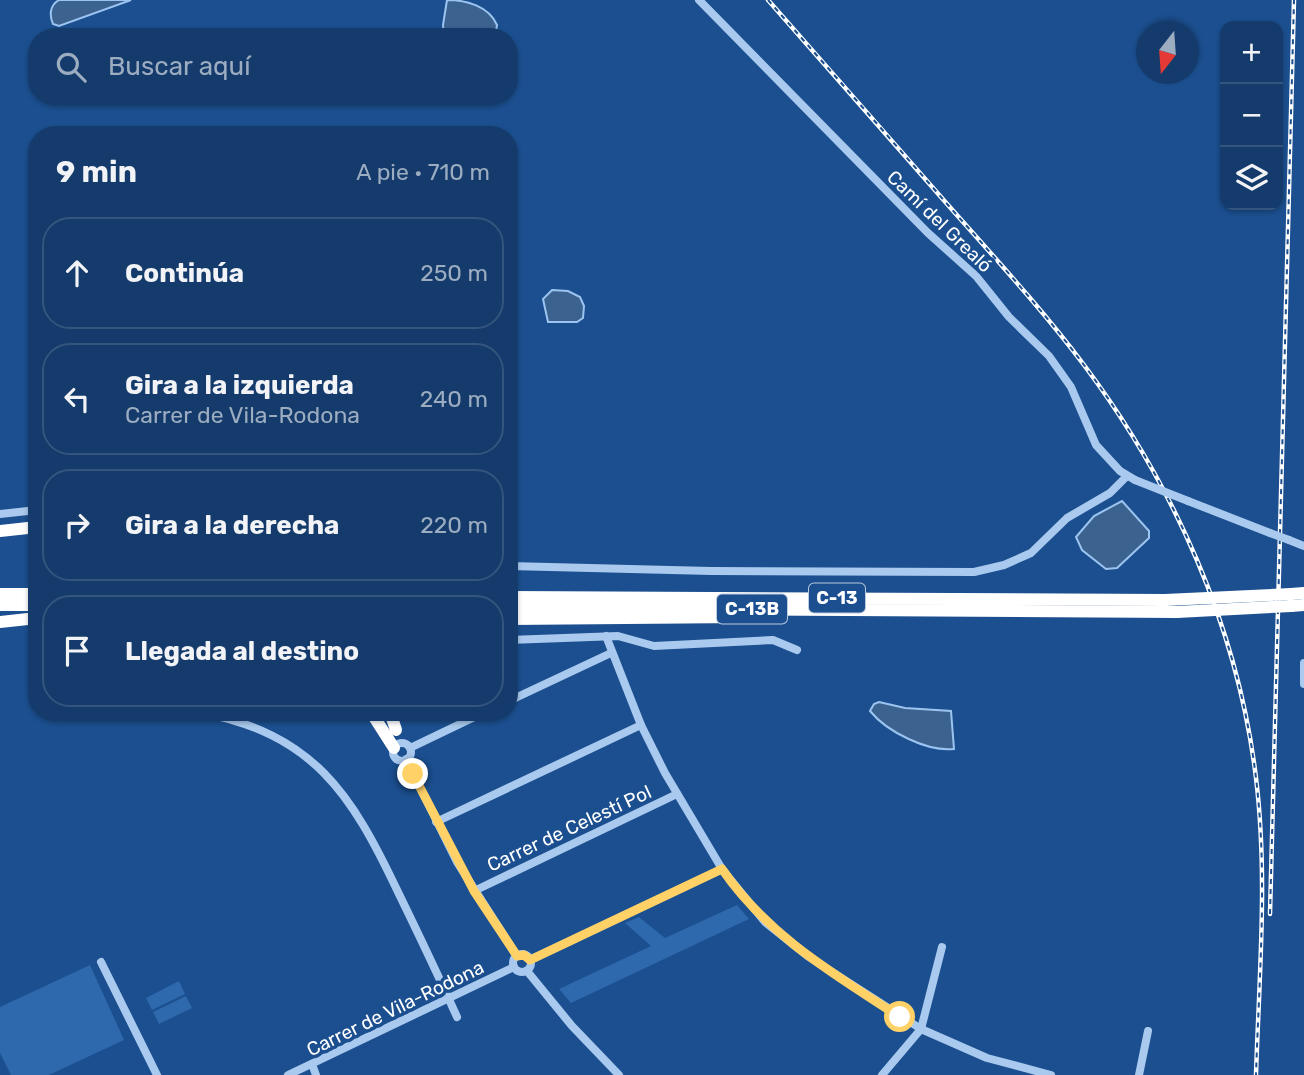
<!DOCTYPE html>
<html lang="es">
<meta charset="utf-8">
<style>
body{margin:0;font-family:Rubik,sans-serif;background:#1d4271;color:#f1f3f6}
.controls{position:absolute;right:21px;top:21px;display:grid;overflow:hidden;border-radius:14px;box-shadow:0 2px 5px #0004}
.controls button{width:63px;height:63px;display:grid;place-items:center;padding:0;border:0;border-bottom:2px solid #33557e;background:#143b6b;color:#f1f3f6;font:35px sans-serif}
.compass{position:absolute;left:1136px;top:21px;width:63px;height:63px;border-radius:50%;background:#143b6b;box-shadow:0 2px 5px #0004;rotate:197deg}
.stop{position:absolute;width:21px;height:21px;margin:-16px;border:5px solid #ffd166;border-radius:50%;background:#fff}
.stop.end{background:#ffd166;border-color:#fff;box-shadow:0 2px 7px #0008}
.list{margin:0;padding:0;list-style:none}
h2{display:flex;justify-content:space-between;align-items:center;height:91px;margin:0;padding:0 28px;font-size:30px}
h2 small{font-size:23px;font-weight:400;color:#9dadc1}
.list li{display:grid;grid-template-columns:46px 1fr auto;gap:21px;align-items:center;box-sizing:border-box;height:112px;margin:0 14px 14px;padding:0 14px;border:2px solid #33557e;border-radius:28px}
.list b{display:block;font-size:26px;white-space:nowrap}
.list p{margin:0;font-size:23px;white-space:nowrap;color:#9dadc1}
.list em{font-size:23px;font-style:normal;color:#9dadc1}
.icon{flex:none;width:38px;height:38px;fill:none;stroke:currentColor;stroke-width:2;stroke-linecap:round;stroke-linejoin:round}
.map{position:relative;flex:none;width:1304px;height:1075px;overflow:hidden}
.search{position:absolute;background:#143b6b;box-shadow:0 2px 5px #0004;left:28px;top:28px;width:490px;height:77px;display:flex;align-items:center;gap:18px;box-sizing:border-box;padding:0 24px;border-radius:28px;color:#9dadc1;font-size:26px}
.panel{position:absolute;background:#143b6b;box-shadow:0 2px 5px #0004;left:28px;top:126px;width:490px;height:595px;border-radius:28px}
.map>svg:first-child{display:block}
</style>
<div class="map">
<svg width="1304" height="1075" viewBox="0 0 1304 1075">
<rect width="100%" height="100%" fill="#1b4f8f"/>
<g fill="#2e69ad">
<path d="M737,905L749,919L571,1003L559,989L651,946L625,923L639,917L665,938Z"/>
<path d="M90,965L124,1040L49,1075H11L0,1053V1007Z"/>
<path d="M179,981L185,994L152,1010L146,998Z"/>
<path d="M186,996L192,1008L159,1024L153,1012Z"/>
</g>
<g fill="#3c6290" stroke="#9cc4f0" stroke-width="2">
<path d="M59,0H131L59,26L53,24C49,15 50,5 59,0Z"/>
<path d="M447,0C466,0 489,6 497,25L495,37H444L443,25Z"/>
<path d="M552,290L568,291L580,297L584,306L583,318L577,322H548L543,299Z"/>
<path d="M1122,501L1149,531V538L1117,568L1106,569L1082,550L1076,537L1094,516Z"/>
<path d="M879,702L905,708L951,711L954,749C928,752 887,732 870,711L874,704Z"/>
</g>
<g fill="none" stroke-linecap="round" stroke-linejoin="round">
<g stroke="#a9c9ee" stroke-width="8">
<path d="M699,0L928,233L976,276L1009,317L1049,356L1071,387L1096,445L1120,471L1135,480"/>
<path d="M1188,501L1270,533"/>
<path d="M0,514L37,510"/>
<path d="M1289,540L1304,546"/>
<path d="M509,566L711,571L974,572L1004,565L1031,553L1067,518L1110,493L1127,476"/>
<path d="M606,636L641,725L665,773L722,869L765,922L809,957L921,1029L987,1058L1051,1075"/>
<path d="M509,640L618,636L654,646L773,640L797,650"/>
<path d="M1304,663V684"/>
<path d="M509,701L611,653"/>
<path d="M199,712C314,734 351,793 398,892C418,933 438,975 457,1017"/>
<path d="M114,715L132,712"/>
<circle cx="402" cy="752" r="9"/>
<path d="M410,748L485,712"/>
<path d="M406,759L457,862L517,956"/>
<path d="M436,822L641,725"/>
<path d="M474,891L677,794"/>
<circle cx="522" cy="963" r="9"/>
<path d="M530,960L722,869"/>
<path d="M101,962L157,1075"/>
<path d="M527,971L572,1026L619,1075"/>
<path d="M312,1064L316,1075"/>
<path d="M288,1075L514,967"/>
<path d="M882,1075L921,1029L942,947"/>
<path d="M1139,1075L1148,1031"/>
</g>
<g stroke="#fff" stroke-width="12">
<path d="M0,531L37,527"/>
<path d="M0,594H37"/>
<path d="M1291,594L1304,593"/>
<path d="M509,597L1165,600"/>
<path d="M0,605H37"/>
<path d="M1291,606L1304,605"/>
<path d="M509,608L1177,612"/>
<path d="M509,619L743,617"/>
<path d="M0,622L37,618"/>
<path d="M371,712L394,748"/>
<path d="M390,712L396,730"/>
</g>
<defs>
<g id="rail">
<path d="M768,0C828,68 888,136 948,205C994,257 1042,309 1084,365C1174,485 1238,628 1256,778C1268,876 1259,977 1256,1075"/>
<path d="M1270,914L1294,0"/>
</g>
</defs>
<use href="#rail" stroke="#fff" stroke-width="4.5"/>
<use href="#rail" stroke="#1b4f8f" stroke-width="2" stroke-dasharray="5" stroke-linecap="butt"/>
<g stroke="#a9c9ee" stroke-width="8">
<path d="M1135,480L1188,501"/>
<path d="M1270,533L1289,540"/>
</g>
<g stroke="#fff" stroke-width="12">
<path d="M1165,600L1291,594"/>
<path d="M1177,612L1291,606"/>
</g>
</g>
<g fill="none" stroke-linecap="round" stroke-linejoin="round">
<path stroke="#ffd166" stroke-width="9" d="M413,774L474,891L517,956L524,955L530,960L722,869C768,936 834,974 900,1017"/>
</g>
<g text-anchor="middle" stroke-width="7" stroke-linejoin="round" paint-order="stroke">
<g fill="#1b4f8f" stroke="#bbcadd" stroke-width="2">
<rect x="809" y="583.5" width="56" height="29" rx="5"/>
<rect x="717" y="594.5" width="70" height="29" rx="5"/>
</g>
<g font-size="18" font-weight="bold" fill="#fff">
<text x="837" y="604">C-13</text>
<text x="752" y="615">C-13B</text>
</g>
<g font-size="19" fill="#fff" stroke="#1b4f8f">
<text transform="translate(940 221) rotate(44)" y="7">Camí del Grealó</text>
<text transform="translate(569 828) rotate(-25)" y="7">Carrer de Celestí Pol</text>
<text transform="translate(395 1008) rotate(-26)" y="7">Carrer de Vila-Rodona</text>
</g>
</g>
</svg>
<div class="controls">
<button>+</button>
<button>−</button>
<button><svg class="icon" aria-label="layers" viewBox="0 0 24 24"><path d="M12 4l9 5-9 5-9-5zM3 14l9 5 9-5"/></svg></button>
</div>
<svg class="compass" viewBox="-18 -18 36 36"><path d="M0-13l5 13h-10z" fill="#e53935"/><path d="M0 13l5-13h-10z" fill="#9dadc1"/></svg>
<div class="stop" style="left:900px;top:1017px"></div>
<div class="stop end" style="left:413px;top:774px"></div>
<div class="search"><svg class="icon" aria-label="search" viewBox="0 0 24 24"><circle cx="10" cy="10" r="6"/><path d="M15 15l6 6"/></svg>Buscar aquí</div>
<section class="panel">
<h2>9 min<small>A pie · 710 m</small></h2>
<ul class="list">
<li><svg class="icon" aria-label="ahead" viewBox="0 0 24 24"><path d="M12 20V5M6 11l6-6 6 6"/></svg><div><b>Continúa</b></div><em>250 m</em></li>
<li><svg class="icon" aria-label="left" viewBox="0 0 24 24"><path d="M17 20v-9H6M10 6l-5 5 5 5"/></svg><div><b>Gira a la izquierda</b><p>Carrer de Vila-Rodona</p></div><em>240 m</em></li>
<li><svg class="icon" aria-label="right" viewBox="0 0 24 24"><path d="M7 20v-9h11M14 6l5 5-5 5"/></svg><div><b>Gira a la derecha</b></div><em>220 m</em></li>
<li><svg class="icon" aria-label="arrive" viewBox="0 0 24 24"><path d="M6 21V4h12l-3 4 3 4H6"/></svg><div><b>Llegada al destino</b></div></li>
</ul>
</section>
</div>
